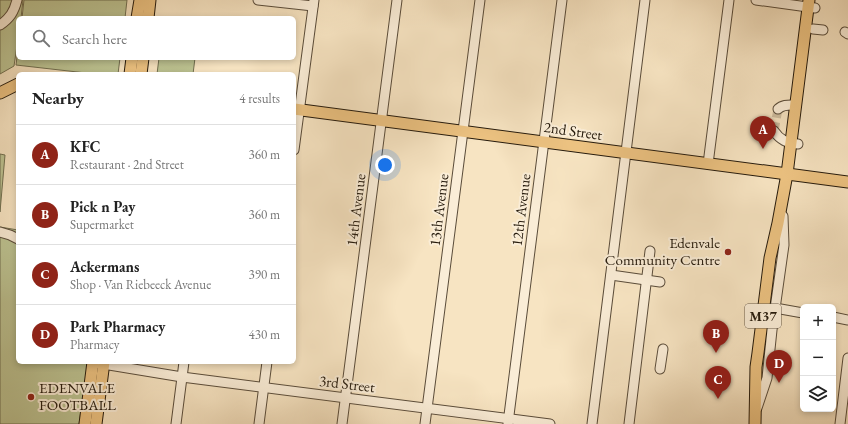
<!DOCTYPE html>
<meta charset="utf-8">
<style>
body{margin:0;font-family:"EB Garamond",serif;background:#f6f6f6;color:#222}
.controls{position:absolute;right:12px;bottom:12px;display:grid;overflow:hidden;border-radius:6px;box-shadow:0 2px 6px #0003}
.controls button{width:36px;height:36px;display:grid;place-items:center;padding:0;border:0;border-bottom:1px solid #e0e0e0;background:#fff;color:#222;font:20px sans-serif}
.you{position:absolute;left:385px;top:165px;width:14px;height:14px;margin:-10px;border:3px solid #fff;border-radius:50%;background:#1a73e8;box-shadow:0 0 0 6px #1a73e833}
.badge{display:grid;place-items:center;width:26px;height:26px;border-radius:50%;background:#8f2418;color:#fff;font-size:13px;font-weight:700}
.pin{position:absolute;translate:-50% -33px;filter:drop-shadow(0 1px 2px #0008)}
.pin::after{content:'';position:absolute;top:21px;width:14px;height:12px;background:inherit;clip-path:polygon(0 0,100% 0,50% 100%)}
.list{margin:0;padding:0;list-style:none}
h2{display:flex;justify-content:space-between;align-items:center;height:52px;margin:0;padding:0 16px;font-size:17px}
h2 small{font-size:13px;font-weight:400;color:#767676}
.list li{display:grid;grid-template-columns:26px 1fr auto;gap:12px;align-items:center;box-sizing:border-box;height:60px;padding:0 16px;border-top:1px solid #e0e0e0}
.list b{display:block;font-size:15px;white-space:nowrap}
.list p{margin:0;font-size:13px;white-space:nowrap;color:#767676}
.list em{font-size:13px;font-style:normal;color:#767676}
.icon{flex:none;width:22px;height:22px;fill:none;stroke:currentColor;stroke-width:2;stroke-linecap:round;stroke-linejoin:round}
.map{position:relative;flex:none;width:848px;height:424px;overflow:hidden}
.search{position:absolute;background:#fff;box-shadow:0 2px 6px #0003;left:16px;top:16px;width:280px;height:44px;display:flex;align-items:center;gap:10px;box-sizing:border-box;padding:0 14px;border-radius:6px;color:#767676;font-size:15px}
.panel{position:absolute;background:#fff;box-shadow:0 2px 6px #0003;left:16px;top:72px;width:280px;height:292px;border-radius:6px}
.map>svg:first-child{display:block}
</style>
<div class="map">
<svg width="848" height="424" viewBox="0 0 848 424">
<rect width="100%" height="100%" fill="#f7e4c2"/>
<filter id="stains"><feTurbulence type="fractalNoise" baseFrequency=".005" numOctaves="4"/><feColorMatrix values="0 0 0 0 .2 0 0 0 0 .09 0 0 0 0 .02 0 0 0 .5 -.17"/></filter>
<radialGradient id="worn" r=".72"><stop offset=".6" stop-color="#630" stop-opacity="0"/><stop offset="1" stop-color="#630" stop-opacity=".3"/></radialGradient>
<g fill="#bdc493" stroke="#716f50">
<path d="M0,0H23L21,18H18V39L14,66L0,74Z"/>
<path d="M24,0H127L125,18H22Z"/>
<path d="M18,49V58H120L118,74H95L16,65Z"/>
<path d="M159,58H195L193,74H157Z"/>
<path d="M0,154L5,155L0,212Z"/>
<path d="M0,227L18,230V362H88L79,424H0Z"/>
</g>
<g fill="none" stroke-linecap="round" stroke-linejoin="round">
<path stroke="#cdbc9e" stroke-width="9" stroke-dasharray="9 4.5" stroke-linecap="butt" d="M774,131L778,109"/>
<defs>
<g id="minor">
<path d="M258,0L313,6"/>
<path d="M756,0L815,8"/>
<path d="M0,25C10,18 14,12 17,0"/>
<path d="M813,29L823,30"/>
<path d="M845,32L848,34"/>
<path d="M778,109C783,104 789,105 796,105"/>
<path d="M774,131C780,140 787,143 798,144"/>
<path d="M294,150L314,0"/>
<path d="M708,164L729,0"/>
<path d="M0,232L10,235L18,239"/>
<path d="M611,275L660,282"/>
<path d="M775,308L803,313"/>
<path d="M833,317L848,320"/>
<path d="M97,363L182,377L550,424"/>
<path d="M660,369L663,349"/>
<path d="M757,408L767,378L772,330L784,245L783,216"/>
<path d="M508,423L562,0"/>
<path d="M176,424L184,362"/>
<path d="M259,424L267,362"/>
<path d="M342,424L397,0"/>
<path d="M425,424L480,0"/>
<path d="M592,424L645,0"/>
<path d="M629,424L650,251"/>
<path d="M840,424L848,358"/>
</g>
<g id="major">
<path d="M137,18L140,0"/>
<path d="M148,18L150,0"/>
<path d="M130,74L132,58"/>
<path d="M141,74L143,58"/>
<path d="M0,93L18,84"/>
<path d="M294,109L848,182"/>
<path d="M85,424L93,362"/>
<path d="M96,424L104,362"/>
<path d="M755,424L756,367L758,353L770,258L778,223L787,174L809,0"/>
</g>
</defs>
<use href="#minor" stroke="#5a4c3a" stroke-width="11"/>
<use href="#major" stroke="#251a0c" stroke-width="13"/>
<use href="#minor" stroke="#faedd7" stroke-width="9"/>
<use href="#major" stroke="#ecc281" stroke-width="11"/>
</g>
<g fill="#8f2418" stroke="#faedd7" stroke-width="1.5">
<circle cx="728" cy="252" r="4"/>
<circle cx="31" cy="397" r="4"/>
</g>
<g text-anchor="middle" stroke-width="4" stroke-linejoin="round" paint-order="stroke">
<rect fill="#faedd7" stroke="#655949" stroke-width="1" x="745" y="304" width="36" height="24" rx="3"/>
<g font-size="14" font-weight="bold" fill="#251a0c">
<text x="763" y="321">M37</text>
</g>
<g font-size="15" fill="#251a0c" stroke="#faedd7">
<text transform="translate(573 131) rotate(8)" y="5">2nd Street</text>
<text transform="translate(356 210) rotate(-83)" y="5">14th Avenue</text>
<text transform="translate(439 210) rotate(-83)" y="5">13th Avenue</text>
<text transform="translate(521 210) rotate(-83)" y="5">12th Avenue</text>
<text transform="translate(347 384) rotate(7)" y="5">3rd Street</text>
</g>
<g font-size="15" fill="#251a0c" stroke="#faedd7" text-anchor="end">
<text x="720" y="248">Edenvale<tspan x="720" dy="17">Community Centre</tspan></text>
<text x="39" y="393" text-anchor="start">EDENVALE<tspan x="39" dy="17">FOOTBALL</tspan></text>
</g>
</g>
<rect width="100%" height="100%" filter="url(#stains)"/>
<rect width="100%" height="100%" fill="url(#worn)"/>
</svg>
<div class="controls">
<button>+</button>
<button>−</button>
<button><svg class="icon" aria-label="layers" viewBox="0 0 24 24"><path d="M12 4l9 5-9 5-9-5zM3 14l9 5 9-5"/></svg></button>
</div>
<div class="you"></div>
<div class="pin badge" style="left:763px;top:149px">A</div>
<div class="pin badge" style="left:716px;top:353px">B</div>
<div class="pin badge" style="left:718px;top:399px">C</div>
<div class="pin badge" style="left:779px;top:383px">D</div>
<div class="search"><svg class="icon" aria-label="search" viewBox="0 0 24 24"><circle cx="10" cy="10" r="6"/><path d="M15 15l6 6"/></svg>Search here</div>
<section class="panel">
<h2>Nearby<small>4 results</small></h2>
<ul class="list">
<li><span class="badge">A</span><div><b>KFC</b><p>Restaurant · 2nd Street</p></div><em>360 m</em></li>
<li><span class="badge">B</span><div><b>Pick n Pay</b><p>Supermarket</p></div><em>360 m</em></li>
<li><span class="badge">C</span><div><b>Ackermans</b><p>Shop · Van Riebeeck Avenue</p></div><em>390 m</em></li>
<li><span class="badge">D</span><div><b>Park Pharmacy</b><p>Pharmacy</p></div><em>430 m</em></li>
</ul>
</section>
</div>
